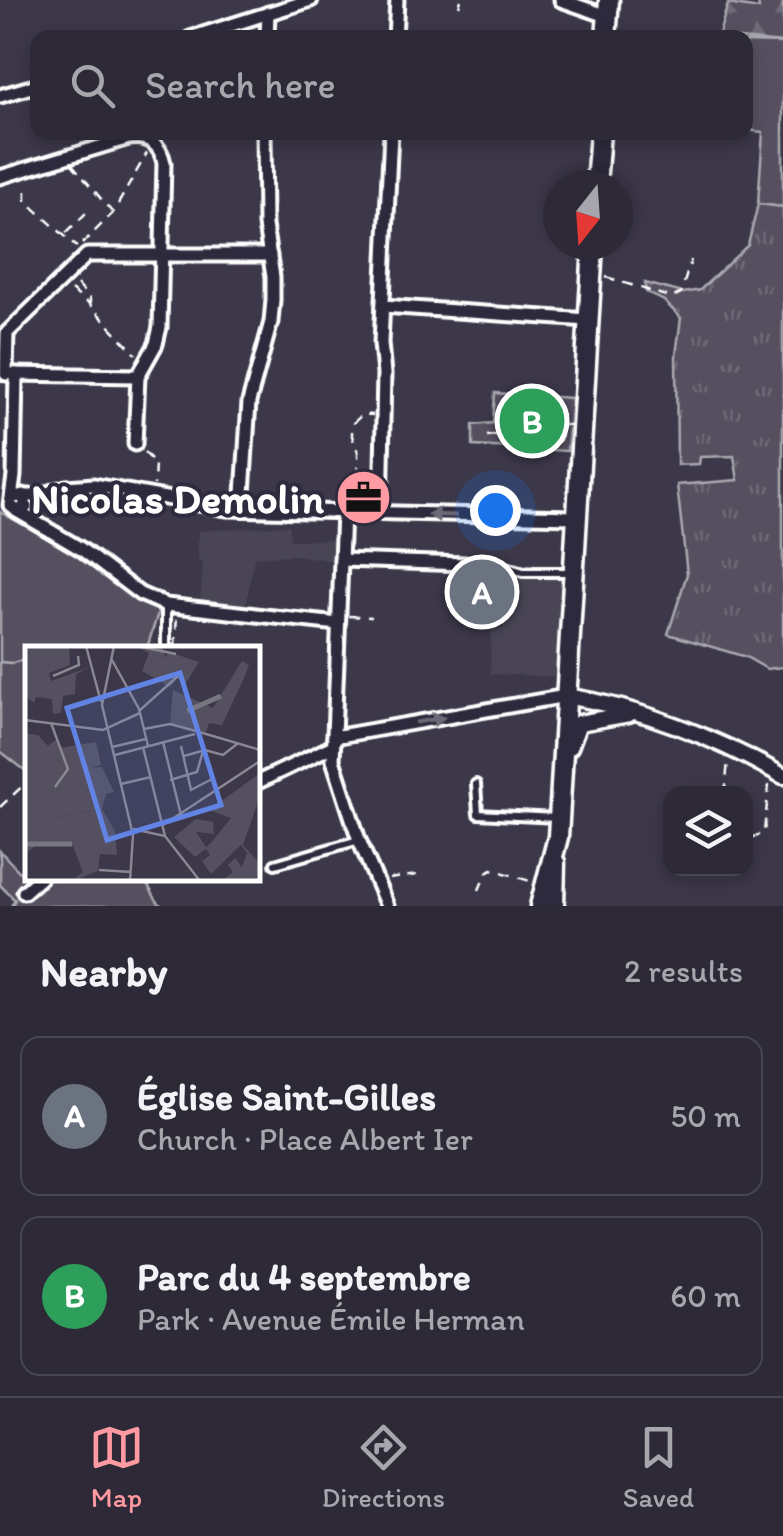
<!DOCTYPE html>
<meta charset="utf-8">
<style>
body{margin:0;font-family:Itim,sans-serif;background:#35313f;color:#f1f3f6}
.controls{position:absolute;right:30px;bottom:30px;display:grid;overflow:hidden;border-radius:20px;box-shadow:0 5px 15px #0003}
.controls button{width:90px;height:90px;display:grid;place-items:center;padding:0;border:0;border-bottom:2px solid #484552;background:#2d2937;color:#f1f3f6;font:50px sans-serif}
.compass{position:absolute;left:543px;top:170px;width:90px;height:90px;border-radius:50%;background:#2d2937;box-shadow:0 5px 15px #0003;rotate:197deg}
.you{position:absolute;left:495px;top:510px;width:35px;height:35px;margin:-25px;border:8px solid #fff;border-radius:50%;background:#1a73e8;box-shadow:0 0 0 15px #1a73e833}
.badge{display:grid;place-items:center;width:65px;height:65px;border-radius:50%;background:#ff9aa2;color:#fff;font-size:32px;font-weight:700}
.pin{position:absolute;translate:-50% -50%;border:5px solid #fff;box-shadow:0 2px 10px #0006}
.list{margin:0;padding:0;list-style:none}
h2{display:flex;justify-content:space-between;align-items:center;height:130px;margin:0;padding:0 40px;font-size:42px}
h2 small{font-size:32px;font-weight:400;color:#a7a6ad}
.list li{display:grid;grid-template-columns:65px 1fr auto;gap:30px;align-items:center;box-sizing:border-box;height:160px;margin:0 20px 20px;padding:0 20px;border:2px solid #484552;border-radius:20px}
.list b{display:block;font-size:38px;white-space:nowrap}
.list p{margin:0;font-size:32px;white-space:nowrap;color:#a7a6ad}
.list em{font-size:32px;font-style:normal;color:#a7a6ad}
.icon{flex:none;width:55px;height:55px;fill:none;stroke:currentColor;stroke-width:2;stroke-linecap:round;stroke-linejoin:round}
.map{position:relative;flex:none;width:783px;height:906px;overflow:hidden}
.search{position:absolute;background:#2d2937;box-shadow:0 5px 15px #0003;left:30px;right:30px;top:30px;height:110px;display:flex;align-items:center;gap:25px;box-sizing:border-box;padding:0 35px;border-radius:20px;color:#a7a6ad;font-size:38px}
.sheet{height:490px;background:#2d2937}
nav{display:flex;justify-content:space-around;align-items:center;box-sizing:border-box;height:140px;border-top:2px solid #484552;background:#2d2937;font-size:28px;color:#a7a6ad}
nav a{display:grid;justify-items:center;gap:5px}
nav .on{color:#ff9aa2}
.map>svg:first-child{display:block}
</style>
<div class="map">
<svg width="783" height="906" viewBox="0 0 783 906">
<defs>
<pattern id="forest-firs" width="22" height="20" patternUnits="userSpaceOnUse" patternTransform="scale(2.5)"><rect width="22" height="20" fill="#555060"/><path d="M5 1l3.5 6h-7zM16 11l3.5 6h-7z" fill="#6e6a78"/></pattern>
<pattern id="park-tufts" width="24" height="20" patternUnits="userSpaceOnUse" patternTransform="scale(2.5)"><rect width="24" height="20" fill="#555060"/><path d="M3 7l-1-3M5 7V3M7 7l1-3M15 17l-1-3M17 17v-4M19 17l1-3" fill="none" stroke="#6e6a78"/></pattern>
</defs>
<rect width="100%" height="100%" fill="#3c3749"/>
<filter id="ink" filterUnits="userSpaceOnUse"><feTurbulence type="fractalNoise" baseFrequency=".01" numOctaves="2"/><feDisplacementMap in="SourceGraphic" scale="20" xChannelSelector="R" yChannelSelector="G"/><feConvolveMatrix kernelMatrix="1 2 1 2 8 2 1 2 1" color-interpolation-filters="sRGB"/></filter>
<g filter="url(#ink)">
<g fill="#494455">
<path d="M289,525L290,540H334L333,561L294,555L254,557L246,607L200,603L203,561H198V531Z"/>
<path d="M506,572L558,574L562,578L559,677L490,674L491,629H503Z"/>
</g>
<g fill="#555060" stroke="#aaa8b0" stroke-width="2.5">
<path d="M746,42L783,43V207L758,204L763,132L746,130Z"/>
<path d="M0,512L77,555L137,600L159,610L147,648H28L27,772L0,751Z"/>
<path d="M0,851L32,885L40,879H141C152,886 152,898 162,906H11L15,900L0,885Z"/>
</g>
<path fill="url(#forest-firs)" stroke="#aaa8b0" stroke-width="2.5" d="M758,0H783V43L718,37L728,4L759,9Z"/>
<g fill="url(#park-tufts)" stroke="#aaa8b0" stroke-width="2.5">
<path d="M758,204L783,207V667L767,669L746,657L668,634L687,574L677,485L738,480L734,456L700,457L699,464L677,465L676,355L681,318L664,301L646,292L645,283L683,293L700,290L748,245Z"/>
<path d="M495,393L572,398L567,451L473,446V425L493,423Z"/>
</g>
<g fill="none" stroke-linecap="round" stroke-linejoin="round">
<path stroke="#afadb4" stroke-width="2.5" d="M0,662L12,663L28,659"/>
<defs>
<g id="service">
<path d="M467,564L499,565L523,572H571"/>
<path d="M166,648V605"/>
<path d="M476,784L478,814L557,818"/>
<path d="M275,864L359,840"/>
</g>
<g id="minor">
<path d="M561,0L607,16"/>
<path d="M190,38L311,0"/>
<path d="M267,38L268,13"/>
<path d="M395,38L397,0"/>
<path d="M0,96L38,85"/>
<path d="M0,177L129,138C149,135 160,144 164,163L160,327L156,344L138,376L135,444"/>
<path d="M383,306L588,320"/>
<path d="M6,374L7,333L87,255H270"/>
<path d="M12,374L138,376"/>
<path d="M24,496H38L66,487L94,485L226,509L574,517"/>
<path d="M11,498L23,495L26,507L17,511L10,505L14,476L16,374"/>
<path d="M242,509L249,402L271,322L273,300V277L265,225L264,132"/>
<path d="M17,511L81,549L140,594L166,605L338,624"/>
<path d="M343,512L333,760L359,840L387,906"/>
<path d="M381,513L384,374L381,343L391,132"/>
<path d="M341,560L466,564"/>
<path d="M334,737L566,696"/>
<path d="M258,782L333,746"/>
<path d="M24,892L40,878"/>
</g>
<g id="tertiary">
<path d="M566,696C641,708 717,738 783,776"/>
<path d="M570,747L579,723L629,714"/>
<path d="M556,906L557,862"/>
</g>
<g id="primary">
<path d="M606,38L609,0"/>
<path d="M596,185L600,132"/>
<path d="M540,906L558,837L593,245"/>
</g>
</defs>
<use href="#service" stroke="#fff" stroke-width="14"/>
<use href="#minor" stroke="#fff" stroke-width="19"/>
<use href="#tertiary" stroke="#fff" stroke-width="21"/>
<use href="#primary" stroke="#fff" stroke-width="25"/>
<g stroke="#fff" stroke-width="2.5" stroke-dasharray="10 8" stroke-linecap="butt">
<path d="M459,6L461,0"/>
<path d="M72,164L112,212"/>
<path d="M26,191V201L77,247"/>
<path d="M66,233L87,212"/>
<path d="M82,244L113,213L147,153"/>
<path d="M606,277L672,298L681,293L691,260"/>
<path d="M77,284L90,299V305L136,354"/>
<path d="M71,290L89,304"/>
<circle cx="546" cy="423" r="5"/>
<path d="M552,423L563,425L561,410L552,404C535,403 529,418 531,433L553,445L560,440L563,425H570"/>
<path d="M487,436L512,433L520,420L541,422"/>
<path d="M144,452L155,463L154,485"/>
<path d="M358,476V452L352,436V424L363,414L373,415"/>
<path d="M349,616L372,617"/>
<path d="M175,647L177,615"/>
<path d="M725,794L728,760"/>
<path d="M0,807L28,781"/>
<path d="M750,839L764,832L769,785"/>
<path d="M389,879L417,875"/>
<path d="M479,890L486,873L492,869L533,882"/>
</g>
<use href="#service" stroke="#2f2a3d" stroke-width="6"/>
<use href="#minor" stroke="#2f2a3d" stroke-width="11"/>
<use href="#tertiary" stroke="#2f2a3d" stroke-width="14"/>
<use href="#primary" stroke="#2f2a3d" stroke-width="18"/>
</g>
<defs><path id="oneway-solid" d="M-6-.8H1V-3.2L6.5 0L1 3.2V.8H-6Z" transform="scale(2.5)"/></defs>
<g fill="#6d6a77">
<use href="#oneway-solid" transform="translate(442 515) rotate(-178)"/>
<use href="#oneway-solid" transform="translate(430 720) rotate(-10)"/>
</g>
</g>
<defs>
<symbol id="office-disc" viewBox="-11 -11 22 22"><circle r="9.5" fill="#ff9aa2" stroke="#2f2a3d"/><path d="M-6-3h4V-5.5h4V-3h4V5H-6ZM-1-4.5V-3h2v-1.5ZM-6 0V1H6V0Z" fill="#111"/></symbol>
</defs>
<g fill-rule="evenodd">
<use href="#office-disc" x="332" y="466" width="63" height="63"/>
</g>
<g text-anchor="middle" stroke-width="8" stroke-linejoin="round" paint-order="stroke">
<g font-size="42" font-weight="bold" fill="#fff" stroke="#2f2a3d" text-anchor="end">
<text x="324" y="513">Nicolas Demolin</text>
</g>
</g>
<g transform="translate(25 646)">
<rect width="235" height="235" fill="#3c3749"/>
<path d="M0,0H44L45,19L24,27L26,35L65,21L51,28L50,48L38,50L36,67L28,68L27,53L11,51L9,57L0,50ZM110,0H138L140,12L144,6L174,16L161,37L152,32L145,41L117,25L124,7ZM217,15L224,19L219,32L197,79L184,77L181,86L145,77L148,44L188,62ZM235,127V150L218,199L235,218V235H196L208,226L203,219L210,212L217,221L222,207L216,199L186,228L177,215L185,209L181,203L170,211L149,191L171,173L188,176L189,188L171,186L181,201L186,197L206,172L184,164ZM77,163L90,185L75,189V200L14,197L0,208V177Z" fill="#555060"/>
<path d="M90,185L92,209L75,208L73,225L47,235L58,226L48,200L39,197L75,200V189Z" fill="#555060"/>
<path d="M0,87L13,89L23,100L30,94L35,102L71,96L76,119L67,122L77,121L89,146L81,148L77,163L0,177Z" fill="#555060"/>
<path fill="none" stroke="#797682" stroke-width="5" d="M162,65L196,50M0,198H47"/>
<path fill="none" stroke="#8a8792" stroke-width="2.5" d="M61,0L76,56M89,0L77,59L108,189L105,235M112,0L151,8M87,14L114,63L123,100M28,30L54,19L53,10M114,65L153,30M0,74L78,84L115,67M26,77L43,123L30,141M119,83L145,78L171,85M171,85L235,104M138,96L156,169M156,100L166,144L189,132M87,101L121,93M118,101L140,190M90,109L170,88M159,110L180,104L198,109L212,98M145,134L172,126L178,105M96,138L126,131M138,179L235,115M108,183L140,190L175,235M74,224L106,226"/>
<path fill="#6183e4" fill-opacity="0.15" stroke="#6183e4" stroke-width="5" d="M155,27L196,159L82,194L42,62Z"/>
<rect width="235" height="235" fill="none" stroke="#fff" stroke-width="5"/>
</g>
</svg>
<div class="controls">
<button><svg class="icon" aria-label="layers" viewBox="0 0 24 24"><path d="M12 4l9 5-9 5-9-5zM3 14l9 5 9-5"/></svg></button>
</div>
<svg class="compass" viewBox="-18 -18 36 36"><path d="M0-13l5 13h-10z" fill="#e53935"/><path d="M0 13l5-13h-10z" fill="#a7a6ad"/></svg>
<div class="you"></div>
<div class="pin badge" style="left:482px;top:592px;background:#6b7280">A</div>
<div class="pin badge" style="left:532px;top:421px;background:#2e9e5b">B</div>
<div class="search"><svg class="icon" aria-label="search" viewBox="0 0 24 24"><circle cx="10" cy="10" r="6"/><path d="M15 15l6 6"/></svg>Search here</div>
</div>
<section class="sheet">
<h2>Nearby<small>2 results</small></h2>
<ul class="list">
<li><span class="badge" style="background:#6b7280">A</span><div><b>Église Saint-Gilles</b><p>Church · Place Albert Ier</p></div><em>50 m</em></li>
<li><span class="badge" style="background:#2e9e5b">B</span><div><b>Parc du 4 septembre</b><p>Park · Avenue Émile Herman</p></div><em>60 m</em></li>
</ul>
</section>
<nav>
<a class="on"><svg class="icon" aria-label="map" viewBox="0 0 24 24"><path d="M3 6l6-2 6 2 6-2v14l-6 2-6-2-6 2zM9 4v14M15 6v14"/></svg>Map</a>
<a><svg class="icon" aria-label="directions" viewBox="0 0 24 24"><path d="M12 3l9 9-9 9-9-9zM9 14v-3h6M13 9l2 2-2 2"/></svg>Directions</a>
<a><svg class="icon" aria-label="saved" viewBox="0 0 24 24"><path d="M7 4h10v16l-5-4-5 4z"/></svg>Saved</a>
</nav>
